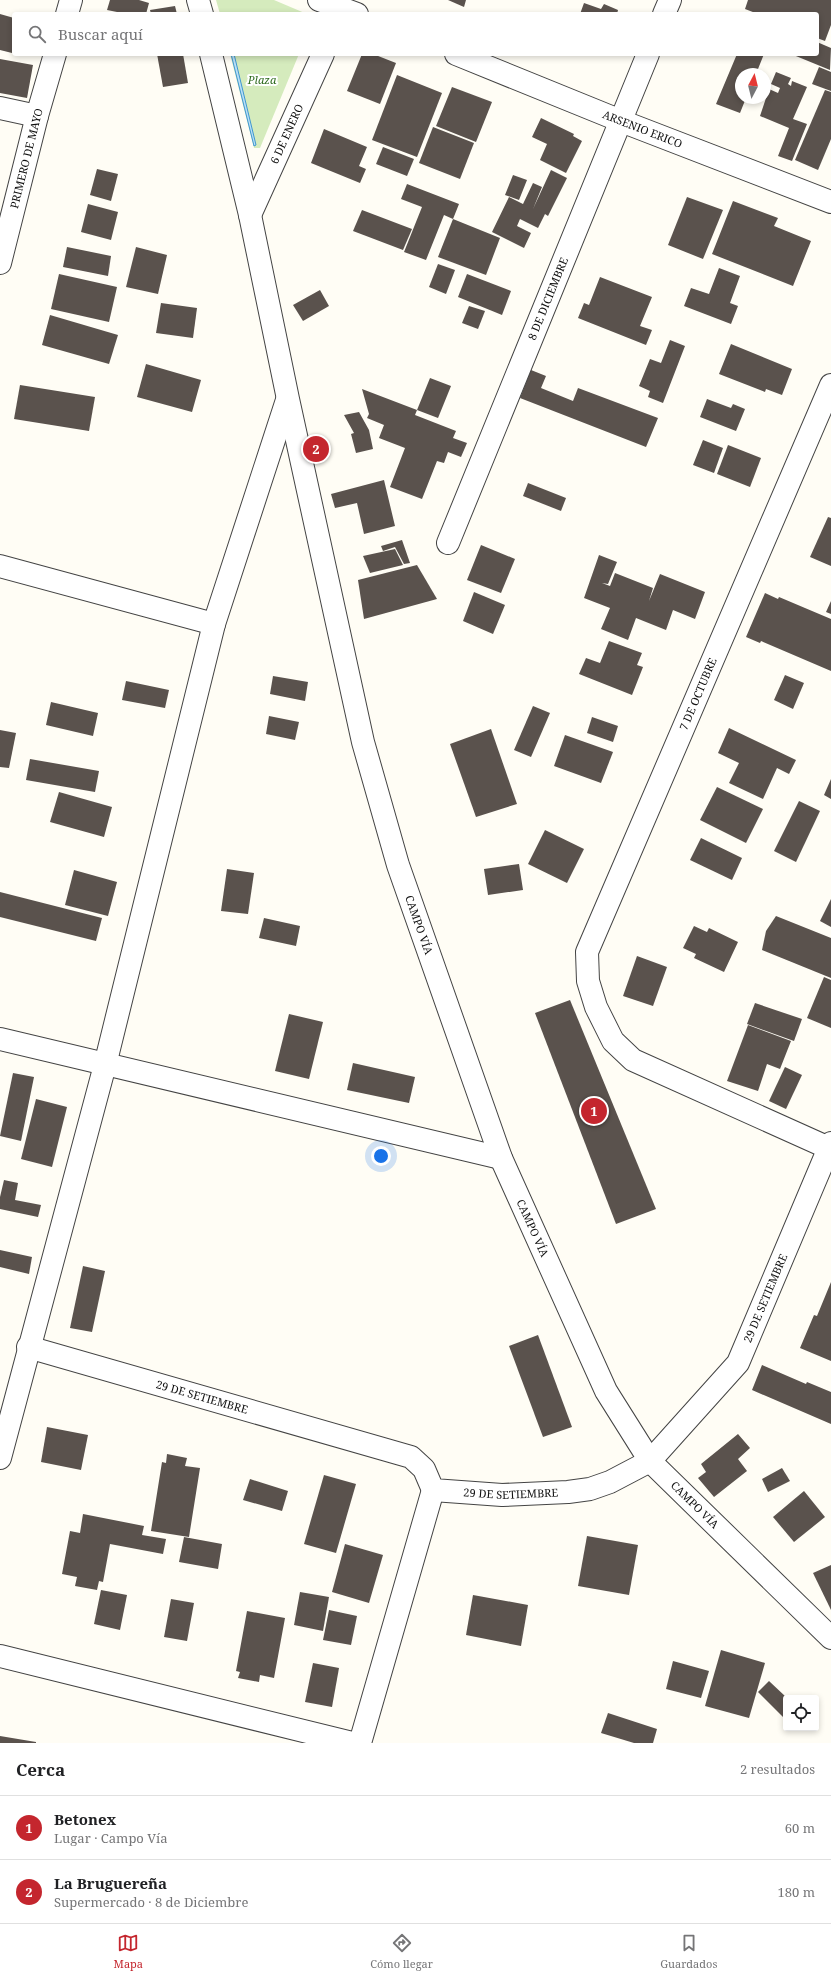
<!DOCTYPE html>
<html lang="es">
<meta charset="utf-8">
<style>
body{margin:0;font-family:"Noto Serif",serif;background:#f2f2f2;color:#202124}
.controls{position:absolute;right:12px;bottom:12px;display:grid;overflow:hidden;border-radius:4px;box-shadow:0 2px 6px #0003}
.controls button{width:36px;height:36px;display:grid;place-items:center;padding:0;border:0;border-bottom:1px solid #e0e0e0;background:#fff;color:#202124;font:20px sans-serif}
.compass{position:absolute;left:735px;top:68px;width:36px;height:36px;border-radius:50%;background:#fff;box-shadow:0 2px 6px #0003;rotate:7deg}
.you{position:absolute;left:381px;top:1156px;width:14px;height:14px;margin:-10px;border:3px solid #fff;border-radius:50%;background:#1a73e8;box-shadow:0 0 0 6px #1a73e833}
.badge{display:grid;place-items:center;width:26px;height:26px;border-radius:50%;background:#c4262e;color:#fff;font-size:13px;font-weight:700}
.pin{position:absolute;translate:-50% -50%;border:2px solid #fff;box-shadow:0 1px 4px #0006}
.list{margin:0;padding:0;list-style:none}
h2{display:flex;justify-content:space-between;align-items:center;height:52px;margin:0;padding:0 16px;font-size:17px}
h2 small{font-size:13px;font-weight:400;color:#757577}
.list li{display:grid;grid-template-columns:26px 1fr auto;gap:12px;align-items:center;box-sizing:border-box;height:64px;padding:0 16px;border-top:1px solid #e0e0e0}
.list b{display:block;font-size:15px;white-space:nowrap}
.list p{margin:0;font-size:13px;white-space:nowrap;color:#757577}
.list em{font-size:13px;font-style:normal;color:#757577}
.icon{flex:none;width:22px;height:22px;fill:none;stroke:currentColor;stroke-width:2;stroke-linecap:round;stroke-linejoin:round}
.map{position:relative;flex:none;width:831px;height:1743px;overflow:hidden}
.search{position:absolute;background:#fff;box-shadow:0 2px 6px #0003;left:12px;right:12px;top:12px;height:44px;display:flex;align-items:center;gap:10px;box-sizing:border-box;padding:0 14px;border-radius:4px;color:#757577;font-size:15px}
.sheet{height:180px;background:#fff}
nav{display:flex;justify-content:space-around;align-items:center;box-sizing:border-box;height:56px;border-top:1px solid #e0e0e0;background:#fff;font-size:11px;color:#757577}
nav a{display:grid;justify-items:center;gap:2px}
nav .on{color:#c4262e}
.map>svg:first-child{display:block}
</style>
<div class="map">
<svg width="831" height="1743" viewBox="0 0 831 1743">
<rect width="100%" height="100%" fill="#fffdf5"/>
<g fill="#d5ebbd">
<path d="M216,0H274L307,14H220Z"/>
<path d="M230,54H299L260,148H254Z"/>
</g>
<path fill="#b9e0f7" stroke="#3f96cf" d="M231,54H234L256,145L254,146Z"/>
<g fill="#5a524d">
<path d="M110,0H139L149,3L146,14H127L107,10Z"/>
<path d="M448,0H466L464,7Z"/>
<path d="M748,0H831V25L825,41L817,38V14H758L745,9Z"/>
<path d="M584,3L601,9L604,4L618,10L617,14H580Z"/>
<path d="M175,6L177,14H151L150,10Z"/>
<path d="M0,14L14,18V44L12,53L0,50Z"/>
<path d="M817,42L831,48L830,70L791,54H817Z"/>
<path d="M157,54H183L188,83L163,87Z"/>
<path d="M362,54H373L396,63L380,104L347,91Z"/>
<path d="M737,54H764L756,74H741V98H746L740,113L716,104Z"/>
<path d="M0,59L33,65L27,98L0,93Z"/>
<path d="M819,67L831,72V91L812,84Z"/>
<path d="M776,72L791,78L788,84L791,86L792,81L807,87L793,119L807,124L792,161L778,156L789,128L760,116L769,89L778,93L780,88L771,84Z"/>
<path d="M397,75L442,93L417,157L372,140Z"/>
<path d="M452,87L492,102L476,142L436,126Z"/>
<path d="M825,90L831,92V139L818,170L795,160Z"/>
<path d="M541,118L574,134L573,136L582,141L566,173L540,160L547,144L532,137Z"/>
<path d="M433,127L474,143L460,179L419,163Z"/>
<path d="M324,129L367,147L359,166L366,169L360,183L311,163Z"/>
<path d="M383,147L414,159L407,176L376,164Z"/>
<path d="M97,169L118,174L111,201L90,195Z"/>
<path d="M551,170L567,178L548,216L545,214L538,228L520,219L517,226L531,233L524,248L492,232L509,197L523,204L533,183L542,187L533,209Z"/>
<path d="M513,175L527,180L519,200L505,195Z"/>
<path d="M407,184L459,204L453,219L444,215L426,260L404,252L422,207L401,199Z"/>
<path d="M687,197L723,210L703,259L668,245Z"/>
<path d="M733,201L778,218L774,226L811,241L793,286L712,254Z"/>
<path d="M88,204L118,212L111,240L81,232Z"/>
<path d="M362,210L412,229L403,250L353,231Z"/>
<path d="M453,219L500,238L486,275L438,257Z"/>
<path d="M67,247L111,256L108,276L63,267Z"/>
<path d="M136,247L167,255L158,294L126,287Z"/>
<path d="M438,264L455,270L446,294L429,287Z"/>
<path d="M719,268L740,276L730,303L738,306L731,324L684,306L691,288L709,294Z"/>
<path d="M59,274L117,287L109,322L51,309Z"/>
<path d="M467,274L511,291L502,315L458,297Z"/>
<path d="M600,277L652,297L640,326L652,330L646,345L578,318L584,303L589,305Z"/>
<path d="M320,290L329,306L303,321L293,305Z"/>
<path d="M161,303L197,308L193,338L156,333Z"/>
<path d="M469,306L485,311L478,329L462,323Z"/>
<path d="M50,315L118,335L109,364L42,345Z"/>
<path d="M670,340L685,346L663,403L648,397L650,391L639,386L650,359L661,363Z"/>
<path d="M731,344L792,369L782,395L766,389L765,392L719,374Z"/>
<path d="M146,364L201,380L192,412L137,397Z"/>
<path d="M531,370L546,376L541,388L573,401L578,388L658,418L646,447L520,398Z"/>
<path d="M430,378L451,386L438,418L417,410Z"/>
<path d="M20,385L95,397L89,431L14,419Z"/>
<path d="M362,389L417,410L415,415L456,431L453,438L467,443L461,457L448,452L444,463L437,461L422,499L390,487L405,448L379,438L384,425L367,418L369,414Z"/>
<path d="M707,399L731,408L733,404L745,409L736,431L700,417Z"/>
<path d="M359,412L369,430L373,449L356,453L351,434L354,433L344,415Z"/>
<path d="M703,440L723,448L714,473L693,465Z"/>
<path d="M728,445L761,458L750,487L717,474Z"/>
<path d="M384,480L395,526L364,534L357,503L335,508L331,494Z"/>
<path d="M528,483L566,498L561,511L523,496Z"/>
<path d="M828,517L831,518V566L810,557Z"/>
<path d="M402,540L410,563L404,564L395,547L383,551L381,546Z"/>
<path d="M481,545L515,559L501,593L467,580Z"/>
<path d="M395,549L403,565L370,573L363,556Z"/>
<path d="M599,555L617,562L608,584L602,583L610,586L615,573L653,588L649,601L660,574L705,592L695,619L673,610L666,630L636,618L628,640L601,629L610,608L584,598Z"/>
<path d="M417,565L437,599L364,619L358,580Z"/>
<path d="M474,592L505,605L493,634L463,621Z"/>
<path d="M765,593L778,599L779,597L831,619V671L761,641L760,643L746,637Z"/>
<path d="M831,601V614L826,612Z"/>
<path d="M609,641L642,653L637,665L643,667L632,695L579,674L586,658L600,663Z"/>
<path d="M785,675L804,683L793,709L774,700Z"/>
<path d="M273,676L308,682L305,701L270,694Z"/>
<path d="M126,681L169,690L165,708L122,700Z"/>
<path d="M51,702L98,713L93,736L46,725Z"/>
<path d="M533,706L550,713L531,757L514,750Z"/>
<path d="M269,716L299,722L295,740L266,734Z"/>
<path d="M592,717L618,726L613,742L587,733Z"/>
<path d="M729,728L796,760L789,774L777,768L763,799L729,783L739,763L718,753Z"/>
<path d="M491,729L517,804L476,817L450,744Z"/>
<path d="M0,730L16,733L9,768L0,767Z"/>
<path d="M565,735L613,752L601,783L554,766Z"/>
<path d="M30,759L99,771L95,792L26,780Z"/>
<path d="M831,779V799L824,795Z"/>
<path d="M717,787L763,809L746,843L700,820Z"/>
<path d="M59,792L112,807L104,837L50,822Z"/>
<path d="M799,801L820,811L796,862L774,851Z"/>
<path d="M545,830L584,849L567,883L528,864Z"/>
<path d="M701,838L742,858L732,880L690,860Z"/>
<path d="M519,864L523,890L488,895L484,869Z"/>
<path d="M227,869L254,873L248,914L221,911Z"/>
<path d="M74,870L117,882L108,916L65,905Z"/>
<path d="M0,892L102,918L96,941L0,917Z"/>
<path d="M831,899V927L820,921Z"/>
<path d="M776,916L831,938V978L762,950L766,931Z"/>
<path d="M264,918L300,926L296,946L259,938Z"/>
<path d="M694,926L707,932L709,928L738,942L724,972L694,958L696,954L683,948Z"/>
<path d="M637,956L667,967L653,1006L623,996Z"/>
<path d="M824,977L831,980V1028L807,1018Z"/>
<path d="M570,1000L656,1209L616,1224L535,1013Z"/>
<path d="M755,1003L802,1019L794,1041L747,1024Z"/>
<path d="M289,1014L323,1022L309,1079L275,1071Z"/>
<path d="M748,1025L791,1041L780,1069L767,1064L758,1091L727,1081Z"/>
<path d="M353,1063L415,1077L409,1103L347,1090Z"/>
<path d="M785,1067L802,1075L786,1109L769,1101Z"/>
<path d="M13,1073L34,1077L21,1141L0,1136Z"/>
<path d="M36,1099L67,1107L52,1167L21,1159Z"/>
<path d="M4,1180L18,1183L15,1200L41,1205L38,1217L0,1209V1197Z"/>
<path d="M0,1250L32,1257L29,1274L0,1267Z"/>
<path d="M83,1266L105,1271L92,1332L70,1328Z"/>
<path d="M831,1282V1361L800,1348L814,1315L817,1316Z"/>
<path d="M538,1335L572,1427L543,1437L509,1346Z"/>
<path d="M762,1365L806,1384L807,1382L831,1392V1424L752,1390Z"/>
<path d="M47,1427L88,1435L81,1470L41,1462Z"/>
<path d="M738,1434L750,1448L738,1459L747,1471L714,1497L698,1478L706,1472L701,1464Z"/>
<path d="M167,1454L187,1458L185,1466L200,1468L189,1537L151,1531L162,1462L166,1463Z"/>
<path d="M782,1468L790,1481L768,1492L762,1479Z"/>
<path d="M324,1475L356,1484L336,1553L304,1544Z"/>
<path d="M250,1479L288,1491L282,1511L243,1500Z"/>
<path d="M804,1491L825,1517L794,1542L773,1517Z"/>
<path d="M83,1514L144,1526L142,1535L166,1539L163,1554L110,1544L103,1582L99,1581L97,1590L75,1586L77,1577L62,1574L70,1531L80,1533Z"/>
<path d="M587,1536L638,1545L629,1595L578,1586Z"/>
<path d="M184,1537L222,1544L218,1569L179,1562Z"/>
<path d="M345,1544L383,1555L369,1603L332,1592Z"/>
<path d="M831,1565V1610L813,1573Z"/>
<path d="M101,1590L127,1595L120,1630L94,1624Z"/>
<path d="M300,1592L329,1597L323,1631L294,1625Z"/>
<path d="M473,1595L528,1605L521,1646L466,1635Z"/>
<path d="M171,1599L194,1603L187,1641L164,1637Z"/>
<path d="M329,1610L357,1616L351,1645L323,1640Z"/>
<path d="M247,1611L285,1618L274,1678L260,1675L259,1682L238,1678L240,1672L236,1671Z"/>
<path d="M721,1650L765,1663L749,1718L705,1706Z"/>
<path d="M673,1661L709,1671L701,1698L666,1689Z"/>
<path d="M313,1663L339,1668L332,1707L305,1702Z"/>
<path d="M769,1681L786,1697V1720L758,1692Z"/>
<path d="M608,1713L657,1729L653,1743H634L601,1733Z"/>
<path d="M0,1736L36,1742V1743H0Z"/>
</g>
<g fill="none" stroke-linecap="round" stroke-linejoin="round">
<defs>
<g id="minor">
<path d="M198,0L202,14"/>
<path d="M319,0L357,14"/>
<path d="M67,14L71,0"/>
<path d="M664,14L670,0"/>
<path id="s1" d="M211,54L250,215L288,399L363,742L398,865L501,1158L606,1391L650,1461L831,1638"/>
<path id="s2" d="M456,54L621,121L831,202"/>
<path d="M0,108L37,116"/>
<path id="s3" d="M250,215L323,54"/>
<path id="s4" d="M0,263L37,116L55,54"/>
<path d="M831,385L587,952L588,981L596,1007L613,1041L633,1060L831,1149"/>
<path id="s5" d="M448,543L648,54"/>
<path d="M0,566L214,624"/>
<path d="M0,1039L501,1158"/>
<path id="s6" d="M28,1347L411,1457L424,1469L433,1490L502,1495L568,1492L590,1489L610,1482L650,1461L738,1363L831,1143"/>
<path d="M0,1458L105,1065L214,624L287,400"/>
<path d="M0,1656L352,1743"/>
<path d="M360,1743L433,1490"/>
</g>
</defs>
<use href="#minor" stroke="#444" stroke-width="24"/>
<use href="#minor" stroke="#fff" stroke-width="22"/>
</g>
<g text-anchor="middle" stroke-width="4" stroke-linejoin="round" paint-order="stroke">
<g font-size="11" font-style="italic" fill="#2f6b1f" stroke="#fff">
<text x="262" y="84">Plaza</text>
</g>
<g font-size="11" fill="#111" stroke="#fff">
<text dy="4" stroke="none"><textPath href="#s2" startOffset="201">ARSENIO ERICO</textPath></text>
<text dy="4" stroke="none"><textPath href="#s3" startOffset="89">6 DE ENERO</textPath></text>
<text dy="4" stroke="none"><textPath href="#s4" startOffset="108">PRIMERO DE MAYO</textPath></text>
<text dy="4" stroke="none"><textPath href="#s5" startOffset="264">8 DE DICIEMBRE</textPath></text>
<text transform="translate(698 694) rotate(-67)" y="4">7 DE OCTUBRE</text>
<text dy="4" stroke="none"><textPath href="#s1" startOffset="896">CAMPO VÍA</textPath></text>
<text dy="4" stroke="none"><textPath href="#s1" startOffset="1220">CAMPO VÍA</textPath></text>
<text dy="4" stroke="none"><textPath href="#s6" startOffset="865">29 DE SETIEMBRE</textPath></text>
<text dy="4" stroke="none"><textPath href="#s6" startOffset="181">29 DE SETIEMBRE</textPath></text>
<text dy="4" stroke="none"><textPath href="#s6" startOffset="517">29 DE SETIEMBRE</textPath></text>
<text dy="4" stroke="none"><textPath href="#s1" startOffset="1544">CAMPO VÍA</textPath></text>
</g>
</g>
</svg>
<div class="controls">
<button><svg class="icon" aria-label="locate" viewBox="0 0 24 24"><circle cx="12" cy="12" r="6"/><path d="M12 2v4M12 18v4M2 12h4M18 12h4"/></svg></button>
</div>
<svg class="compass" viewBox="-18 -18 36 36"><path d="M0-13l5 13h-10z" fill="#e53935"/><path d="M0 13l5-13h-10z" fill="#757577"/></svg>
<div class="you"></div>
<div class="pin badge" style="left:594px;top:1111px">1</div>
<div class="pin badge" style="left:316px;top:449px">2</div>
<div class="search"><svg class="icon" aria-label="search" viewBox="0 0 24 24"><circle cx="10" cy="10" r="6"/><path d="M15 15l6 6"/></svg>Buscar aquí</div>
</div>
<section class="sheet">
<h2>Cerca<small>2 resultados</small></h2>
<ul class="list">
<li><span class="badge">1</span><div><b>Betonex</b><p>Lugar · Campo Vía</p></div><em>60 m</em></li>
<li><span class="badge">2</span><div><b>La Bruguereña</b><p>Supermercado · 8 de Diciembre</p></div><em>180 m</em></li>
</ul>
</section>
<nav>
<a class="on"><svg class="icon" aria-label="map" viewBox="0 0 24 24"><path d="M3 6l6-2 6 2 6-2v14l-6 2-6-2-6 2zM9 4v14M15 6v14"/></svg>Mapa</a>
<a><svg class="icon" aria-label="directions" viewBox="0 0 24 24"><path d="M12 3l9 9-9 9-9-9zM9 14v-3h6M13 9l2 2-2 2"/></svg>Cómo llegar</a>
<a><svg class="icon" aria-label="saved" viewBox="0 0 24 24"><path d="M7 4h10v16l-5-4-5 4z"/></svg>Guardados</a>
</nav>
